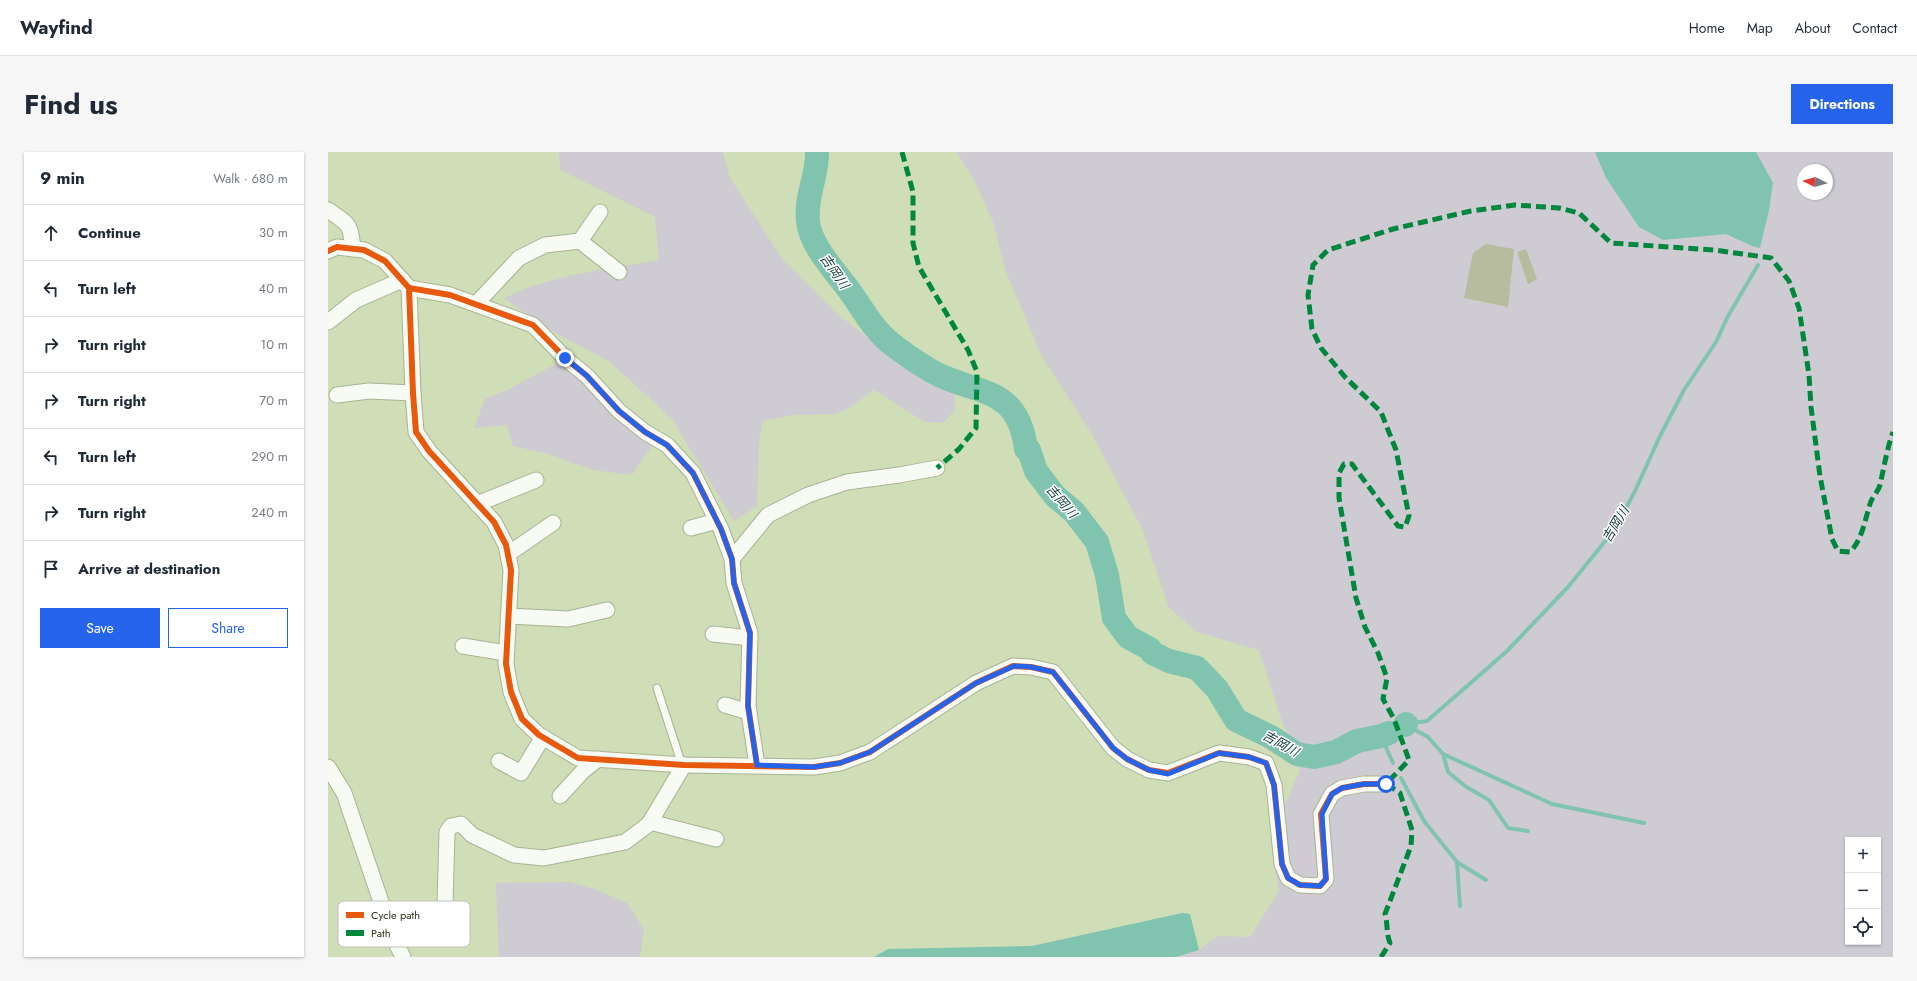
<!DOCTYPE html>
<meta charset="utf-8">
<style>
body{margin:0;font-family:Jost,"Noto Sans JP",sans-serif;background:#f6f6f7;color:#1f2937}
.controls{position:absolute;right:12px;bottom:12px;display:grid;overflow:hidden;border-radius:0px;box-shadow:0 1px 3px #0004}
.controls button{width:36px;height:36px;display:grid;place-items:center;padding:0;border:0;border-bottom:1px solid #e0e1e3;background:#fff;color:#1f2937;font:20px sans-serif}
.compass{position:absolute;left:1469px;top:12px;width:36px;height:36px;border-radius:50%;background:#fff;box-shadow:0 1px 3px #0004;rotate:276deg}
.stop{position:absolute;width:12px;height:12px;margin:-9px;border:3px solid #2563eb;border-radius:50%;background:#fff}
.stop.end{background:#2563eb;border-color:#fff;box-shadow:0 1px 4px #0008}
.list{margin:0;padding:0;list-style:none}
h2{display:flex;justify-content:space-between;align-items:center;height:52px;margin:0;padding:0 16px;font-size:17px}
h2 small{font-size:13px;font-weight:400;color:#747a83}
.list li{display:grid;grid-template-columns:26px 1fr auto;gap:12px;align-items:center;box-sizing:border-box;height:56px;padding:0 16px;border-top:1px solid #e0e1e3}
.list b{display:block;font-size:15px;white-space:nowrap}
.list em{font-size:13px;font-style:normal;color:#747a83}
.actions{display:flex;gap:8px;padding:12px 16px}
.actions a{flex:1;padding:9px 0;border:1px solid #2563eb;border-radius:0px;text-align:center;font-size:14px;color:#2563eb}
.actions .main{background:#2563eb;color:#fff}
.icon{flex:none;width:22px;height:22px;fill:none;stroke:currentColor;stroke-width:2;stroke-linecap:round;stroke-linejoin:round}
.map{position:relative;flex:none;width:1565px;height:805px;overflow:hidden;border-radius:0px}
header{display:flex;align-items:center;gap:24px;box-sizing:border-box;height:56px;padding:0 20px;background:#fff;border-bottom:1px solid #e0e1e3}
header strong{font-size:19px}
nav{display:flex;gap:22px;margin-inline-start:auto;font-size:14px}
.intro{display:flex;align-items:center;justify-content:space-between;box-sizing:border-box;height:96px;padding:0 24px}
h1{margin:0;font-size:28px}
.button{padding:10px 18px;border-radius:0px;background:#2563eb;color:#fff;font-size:14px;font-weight:700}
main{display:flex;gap:24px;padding:0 24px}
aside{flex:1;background:#fff;border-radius:0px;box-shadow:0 1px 3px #0004}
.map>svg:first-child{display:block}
</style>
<header>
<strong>Wayfind</strong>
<nav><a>Home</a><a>Map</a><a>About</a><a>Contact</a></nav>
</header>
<div class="intro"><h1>Find us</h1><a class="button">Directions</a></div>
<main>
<aside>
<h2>9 min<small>Walk · 680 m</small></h2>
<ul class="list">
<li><svg class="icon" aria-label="ahead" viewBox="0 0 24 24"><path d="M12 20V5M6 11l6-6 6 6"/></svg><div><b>Continue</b></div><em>30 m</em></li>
<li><svg class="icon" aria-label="left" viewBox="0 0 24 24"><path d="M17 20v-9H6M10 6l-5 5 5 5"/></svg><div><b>Turn left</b></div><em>40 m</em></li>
<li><svg class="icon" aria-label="right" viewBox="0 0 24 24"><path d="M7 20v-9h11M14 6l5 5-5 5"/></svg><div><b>Turn right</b></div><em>10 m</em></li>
<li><svg class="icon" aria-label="right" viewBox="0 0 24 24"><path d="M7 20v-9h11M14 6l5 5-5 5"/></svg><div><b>Turn right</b></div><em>70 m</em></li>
<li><svg class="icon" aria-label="left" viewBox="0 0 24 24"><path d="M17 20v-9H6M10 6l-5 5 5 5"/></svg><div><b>Turn left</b></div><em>290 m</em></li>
<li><svg class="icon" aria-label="right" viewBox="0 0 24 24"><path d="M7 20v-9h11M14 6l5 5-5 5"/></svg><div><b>Turn right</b></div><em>240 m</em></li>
<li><svg class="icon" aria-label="arrive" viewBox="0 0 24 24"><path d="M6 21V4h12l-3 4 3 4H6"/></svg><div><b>Arrive at destination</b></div></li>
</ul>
<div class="actions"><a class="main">Save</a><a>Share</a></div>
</aside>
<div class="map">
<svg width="1565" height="805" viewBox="0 0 1565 805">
<rect width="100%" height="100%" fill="#cfdeb6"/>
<g fill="#cfcbd3" fill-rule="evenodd">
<path d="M231,0H395L402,26L455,108L508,161L559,201L599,217L626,240L627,258L615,271L597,270L546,238L523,255L508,262L464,263L435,269L431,287L429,354L406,369L344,267L282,210L220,177L176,146C224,123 279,117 331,108L327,65L232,18Z"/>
<path d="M629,0H1565V805H848L871,798L890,784L922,785L951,739L942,687L972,618L951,561L931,498L869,480L841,456L814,376L762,279L714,205L677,117L665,70L647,30ZM1475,18H1499V42H1475ZM1520,688H1550V790H1520Z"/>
<path d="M235,208L270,248L298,274L325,292L304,323L265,318L220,302L185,294L179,273L146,276L157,247L183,236Z"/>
<path d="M241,730L267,737L299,751L316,778L312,805H171L168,731Z"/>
</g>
<g fill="#80c4b0">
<path d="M1267,0H1428L1445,31L1441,58L1432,96L1424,94L1398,82L1335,88L1311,75L1278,26Z"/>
<path d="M854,761L862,762L871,798L848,805H546L560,797L704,794Z"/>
</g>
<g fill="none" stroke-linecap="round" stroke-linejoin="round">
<g stroke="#80c4b0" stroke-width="4">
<path d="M1078,572L1099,569L1178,500L1240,435L1287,377L1307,339L1332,284L1356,238L1388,190L1400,164L1430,113"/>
<path d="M1078,573L1100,585L1115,602L1224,652L1316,671"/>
<path d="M1053,584L1065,611"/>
<path d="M1115,602L1120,620L1137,634L1161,648L1180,676L1200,679"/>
<path d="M1073,626L1096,669L1129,710L1158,728"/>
<path d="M1129,710L1132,754"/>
</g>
<g stroke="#80c4b0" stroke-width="24">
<path d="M489,0C490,23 477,45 480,69C482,91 501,112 514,129C531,149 543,177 565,193C578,203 595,215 611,223C654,243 690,236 698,297L701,298L708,319L727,344L746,360L769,390L779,423L786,466L800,485L822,497L824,501L841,509L869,516L889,537L908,568L943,585L969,602L986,605L1008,600L1029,589L1053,584L1061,581"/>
<path d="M1077,573L1078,572"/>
</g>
</g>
<g fill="#b6bc9d">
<path d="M1158,92L1186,97L1180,155L1136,146L1145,101Z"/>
<path d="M1198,97L1209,127L1200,132L1189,100Z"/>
</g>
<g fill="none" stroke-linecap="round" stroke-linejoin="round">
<defs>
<path id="lane" d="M329,536L354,613"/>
<g id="street">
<path d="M0,58C22,73 22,71 25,97"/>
<path d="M252,89L291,120"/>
<path d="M0,99L9,95L36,98L57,109L81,136L85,241L88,280L101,299L166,370L178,393L183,418L178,512L183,540L194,567L211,583L250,606L356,613L486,615L512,611L542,600L648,531L685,514L703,515L725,520L785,596L799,607L821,618L840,621L891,601L921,605L938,611L946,633L954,712L960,726L972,733L992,734L998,727L993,662L1004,642L1014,636L1036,632H1058"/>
<path d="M81,136L122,143L205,173L237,206L259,224L291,259L317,280L339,293L365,321L393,377L404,407L406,431L422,481L420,554L429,613"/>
<path d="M148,152L191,106L217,93L252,89L272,60"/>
<path d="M0,170L28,148L74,128"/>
<path d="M9,243L41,239L85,241"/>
<path d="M149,352L208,328"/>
<path d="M363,376L389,369"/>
<path d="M180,402L225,371"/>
<path d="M404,407L440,363L480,343L519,330L571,323L609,316"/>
<path d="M180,464L240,467L279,458"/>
<path d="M385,482L422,486"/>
<path d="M135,494L178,501"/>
<path d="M397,553L421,560"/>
<path d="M171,609L193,621L215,585"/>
<path d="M0,615L16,641L65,785L75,805"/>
<path d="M232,644L255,619L270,607"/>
<path d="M322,670L388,687"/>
<path d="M65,785L88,779L104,777L111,772L117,752L119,680L123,674L133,672L144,683L186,703L216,706L297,690L321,672L356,613"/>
</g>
</defs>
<use href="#lane" stroke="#a8b394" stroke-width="9"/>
<use href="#street" stroke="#a8b394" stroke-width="17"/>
<use href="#lane" stroke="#f8faf4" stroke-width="7"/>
<use href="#street" stroke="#f8faf4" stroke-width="15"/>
<g stroke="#00873e" stroke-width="5" stroke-dasharray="10 5" stroke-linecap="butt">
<path d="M574,0L585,40V91L591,115L640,198L649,220L648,276L631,297L609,316"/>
<path d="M1053,805L1062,791C1058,781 1060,772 1057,762L1083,694L1084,678L1072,641L1058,632L1081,608L1066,567L1055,547L1059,526L1050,501L1037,475L1028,446L1011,346V321L1016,312H1024L1070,374L1077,375L1081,364L1068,298L1053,260L1017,225L993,196L984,177L980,143L985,113L1000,98L1065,77L1143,59L1187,53L1231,56L1251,61L1283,91L1386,98L1443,106L1461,129L1471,156L1481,223L1483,255L1492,324L1504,387L1510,399L1522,400C1534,388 1537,368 1542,352C1544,345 1550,340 1552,333C1556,315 1559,297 1565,280"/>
</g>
<defs>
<g id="cycleway">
<path d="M0,99L9,95L36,98L57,109L81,136L85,241L88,280L101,299L166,370L178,393L183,418L178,512L183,540L194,567L211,583L250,606L356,613L486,615L512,611L542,600L648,531L685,514L703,515L725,520L785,596L799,607L821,618L840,621L891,601L921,605L938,611L946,633L954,712L960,726L972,733L992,734L998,727L993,662L1004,642L1014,636L1036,632H1058"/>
<path d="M81,136L122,143L205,173L237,206L259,224L291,259L317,280L339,293L365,321L393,377L404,407L406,431L422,481L420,554L429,613"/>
</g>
</defs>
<use href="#cycleway" stroke="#fff" stroke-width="8"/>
<use href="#cycleway" stroke="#e8590c" stroke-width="6"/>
</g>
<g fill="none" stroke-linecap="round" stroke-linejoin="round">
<path stroke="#2563eb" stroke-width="5" d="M237,206L259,224L291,259L317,280L339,293L365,321L393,377L404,407L406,431L422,481L420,554L429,613L486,615L512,611L542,600L648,531L686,514L703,515L725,520L785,596L799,607L821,618L840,622L891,601L921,605L938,611L946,633L954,712L960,726L972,733L992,734L998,727L994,662L1004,642L1014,636L1036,632H1058"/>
</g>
<g text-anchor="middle" stroke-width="3" stroke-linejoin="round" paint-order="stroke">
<g font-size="13" font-style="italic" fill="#16403b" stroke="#fff">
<text transform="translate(507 119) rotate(55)" y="5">吉岡川</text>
<text transform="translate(734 349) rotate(49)" y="5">吉岡川</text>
<text transform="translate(1287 372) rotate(-59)" y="5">吉岡川</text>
<text transform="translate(953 591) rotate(29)" y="5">吉岡川</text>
</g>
</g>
<rect x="10" y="749" width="132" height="46" rx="6" fill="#fff" stroke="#bec1b8" stroke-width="1"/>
<rect x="18" y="760" width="18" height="6" fill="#e8590c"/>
<rect x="18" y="778" width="18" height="6" fill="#00873e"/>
<g font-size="11" fill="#273014">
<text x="43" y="767">Cycle path</text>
<text x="43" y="785">Path</text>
</g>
</svg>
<div class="controls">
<button>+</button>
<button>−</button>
<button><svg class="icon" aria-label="locate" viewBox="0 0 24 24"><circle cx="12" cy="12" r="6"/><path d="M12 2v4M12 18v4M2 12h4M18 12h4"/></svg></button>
</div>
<svg class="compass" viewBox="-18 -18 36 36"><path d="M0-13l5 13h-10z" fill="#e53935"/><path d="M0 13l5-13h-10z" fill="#747a83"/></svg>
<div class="stop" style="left:1058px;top:632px"></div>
<div class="stop end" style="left:237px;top:206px"></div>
</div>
</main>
